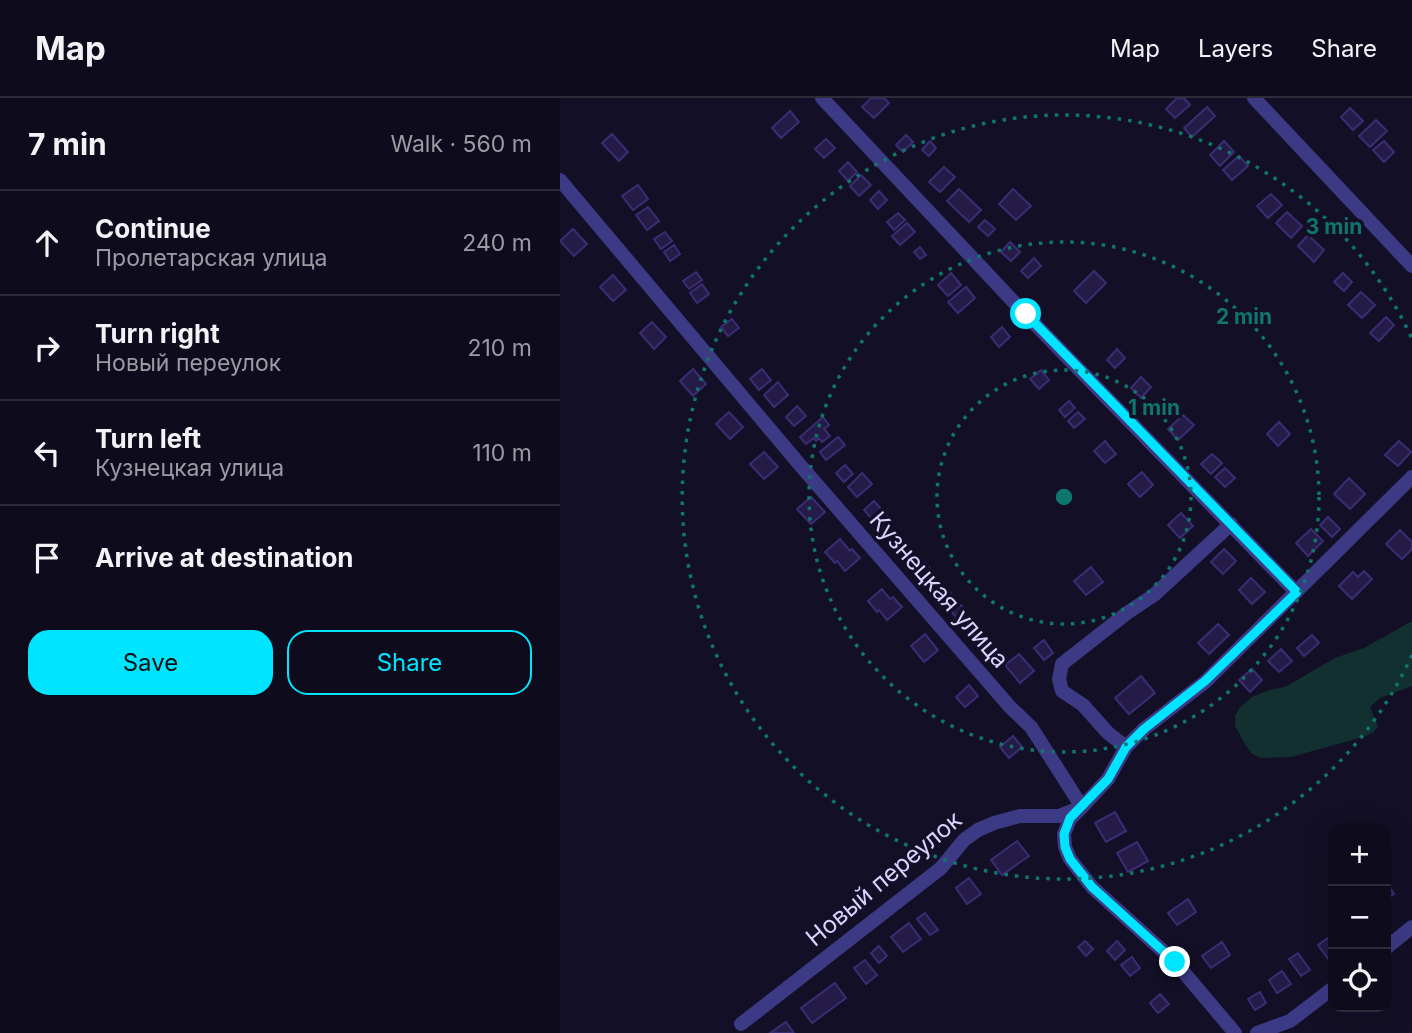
<!DOCTYPE html>
<meta charset="utf-8">
<style>
body{margin:0;font-family:Inter,sans-serif;background:#1c1929;color:#f1f3f6}
.controls{position:absolute;right:21px;bottom:21px;display:grid;overflow:hidden;border-radius:14px;box-shadow:0 7px 28px #0002}
.controls button{width:63px;height:63px;display:grid;place-items:center;padding:0;border:0;border-bottom:2px solid #2e2b3b;background:#0e0b1c;color:#f1f3f6;font:35px sans-serif}
.stop{position:absolute;width:21px;height:21px;margin:-16px;border:5px solid #00e5ff;border-radius:50%;background:#fff}
.stop.end{background:#00e5ff;border-color:#fff;box-shadow:0 2px 7px #0008}
.list{margin:0;padding:0;list-style:none}
h2{display:flex;justify-content:space-between;align-items:center;height:91px;margin:0;padding:0 28px;font-size:30px}
h2 small{font-size:23px;font-weight:400;color:#9b9ba3}
.list li{display:grid;grid-template-columns:46px 1fr auto;gap:21px;align-items:center;box-sizing:border-box;height:105px;padding:0 28px;border-top:2px solid #2e2b3b}
.list b{display:block;font-size:26px;white-space:nowrap}
.list p{margin:0;font-size:23px;white-space:nowrap;color:#9b9ba3}
.list em{font-size:23px;font-style:normal;color:#9b9ba3}
.actions{display:flex;gap:14px;padding:21px 28px}
.actions a{flex:1;padding:16px 0;border:2px solid #00e5ff;border-radius:21px;text-align:center;font-size:24px;color:#00e5ff}
.actions .main{background:#00e5ff;color:#111}
.icon{flex:none;width:38px;height:38px;fill:none;stroke:currentColor;stroke-width:2;stroke-linecap:round;stroke-linejoin:round}
.map{position:relative;flex:none;width:852px;height:935px;overflow:hidden}
header{display:flex;align-items:center;gap:42px;box-sizing:border-box;height:98px;padding:0 35px;background:#0e0b1c;border-bottom:2px solid #2e2b3b}
header strong{font-size:33px}
nav{display:flex;gap:38px;margin-inline-start:auto;font-size:24px}
main{display:flex}
aside{flex:1;background:#0e0b1c}
.map>svg:first-child{display:block}
</style>
<header>
<strong>Map</strong>
<nav><a>Map</a><a>Layers</a><a>Share</a></nav>
</header>
<main>
<aside>
<h2>7 min<small>Walk · 560 m</small></h2>
<ul class="list">
<li><svg class="icon" aria-label="ahead" viewBox="0 0 24 24"><path d="M12 20V5M6 11l6-6 6 6"/></svg><div><b>Continue</b><p>Пролетарская улица</p></div><em>240 m</em></li>
<li><svg class="icon" aria-label="right" viewBox="0 0 24 24"><path d="M7 20v-9h11M14 6l5 5-5 5"/></svg><div><b>Turn right</b><p>Новый переулок</p></div><em>210 m</em></li>
<li><svg class="icon" aria-label="left" viewBox="0 0 24 24"><path d="M17 20v-9H6M10 6l-5 5 5 5"/></svg><div><b>Turn left</b><p>Кузнецкая улица</p></div><em>110 m</em></li>
<li><svg class="icon" aria-label="arrive" viewBox="0 0 24 24"><path d="M6 21V4h12l-3 4 3 4H6"/></svg><div><b>Arrive at destination</b></div></li>
</ul>
<div class="actions"><a class="main">Save</a><a>Share</a></div>
</aside>
<div class="map">
<svg width="852" height="935" viewBox="0 0 852 935">
<rect width="100%" height="100%" fill="#130f26"/>
<path fill="#12302f" d="M852,523V588L820,600L810,609L818,628L813,635L803,639L731,659L700,660L691,655L685,646L675,628V618L680,609L692,599L709,592L725,589L775,560L804,550Z"/>
<g fill="#241b47" stroke="#3b2d73" stroke-width="2">
<path d="M311,0H324L329,5L314,20L302,9Z"/>
<path d="M617,0H624L630,7L615,20L606,11Z"/>
<path d="M647,9L655,18L632,39L624,30Z"/>
<path d="M790,10L803,23L793,32L781,19Z"/>
<path d="M230,13L239,24L221,40L212,30Z"/>
<path d="M816,22L827,33L810,49L799,38Z"/>
<path d="M52,36L68,54L59,63L42,45Z"/>
<path d="M346,37L353,44L343,54L336,47Z"/>
<path d="M266,41L275,50L264,60L255,51Z"/>
<path d="M370,43L376,50L369,58L362,52Z"/>
<path d="M664,43L674,54L660,68L650,57Z"/>
<path d="M824,43L834,54L824,64L813,52Z"/>
<path d="M679,58L688,68L672,82L663,72Z"/>
<path d="M288,64L297,74L288,83L279,73Z"/>
<path d="M384,69L395,79L380,94L369,84Z"/>
<path d="M301,77L311,87L299,98L290,88Z"/>
<path d="M78,87L88,101L73,112L62,98Z"/>
<path d="M399,91L421,112L409,124L387,103Z"/>
<path d="M453,91L471,108L456,122L439,106Z"/>
<path d="M319,93L327,102L318,111L310,102Z"/>
<path d="M711,96L722,107L708,120L697,108Z"/>
<path d="M88,109L99,123L87,132L76,117Z"/>
<path d="M727,114L742,128L731,140L716,125Z"/>
<path d="M338,115L345,122L334,132L327,124Z"/>
<path d="M425,122L435,131L428,138L418,129Z"/>
<path d="M347,125L355,134L340,147L332,138Z"/>
<path d="M13,131L27,146L14,158L0,143Z"/>
<path d="M105,134L112,143L101,151L94,141Z"/>
<path d="M748,137L764,152L754,164L738,148Z"/>
<path d="M450,144L460,154L451,163L441,154Z"/>
<path d="M114,147L120,156L110,163L104,154Z"/>
<path d="M360,149L366,157L360,161L354,154Z"/>
<path d="M474,160L481,168L468,180L461,173Z"/>
<path d="M534,173L546,185L526,205L514,193Z"/>
<path d="M136,174L142,182L129,191L123,183Z"/>
<path d="M391,175L401,187L388,198L378,187Z"/>
<path d="M783,175L792,184L784,193L774,184Z"/>
<path d="M53,177L66,192L53,203L40,189Z"/>
<path d="M142,186L149,196L137,205L130,195Z"/>
<path d="M406,189L415,200L398,215L388,204Z"/>
<path d="M801,194L815,207L802,220L788,207Z"/>
<path d="M826,219L834,227L819,243L810,235Z"/>
<path d="M172,221L179,230L168,238L161,229Z"/>
<path d="M92,224L106,239L94,251L80,235Z"/>
<path d="M442,229L450,239L439,249L431,239Z"/>
<path d="M557,251L565,260L555,270L547,262Z"/>
<path d="M133,271L146,286L133,298L120,283Z"/>
<path d="M202,271L211,282L199,292L190,281Z"/>
<path d="M481,272L489,282L479,291L470,281Z"/>
<path d="M581,279L591,289L581,300L571,290Z"/>
<path d="M218,284L228,297L214,309L204,297Z"/>
<path d="M509,303L515,310L505,319L499,312Z"/>
<path d="M237,308L246,318L234,328L226,319Z"/>
<path d="M169,314L183,329L170,341L156,326Z"/>
<path d="M518,314L525,321L514,330L508,323Z"/>
<path d="M623,317L634,327L618,342L608,331Z"/>
<path d="M263,319L269,327L264,331L270,338L262,344L259,340L256,343L254,340L246,346L240,339Z"/>
<path d="M719,324L730,336L718,348L707,336Z"/>
<path d="M278,339L285,347L266,362L260,354Z"/>
<path d="M545,343L556,356L545,365L534,353Z"/>
<path d="M839,343L851,354L838,368L825,357Z"/>
<path d="M204,354L218,369L204,381L190,366Z"/>
<path d="M652,356L662,365L651,376L641,366Z"/>
<path d="M285,367L293,376L284,384L276,375Z"/>
<path d="M665,370L675,380L665,389L655,379Z"/>
<path d="M582,374L593,387L580,399L568,386Z"/>
<path d="M302,375L312,386L297,399L288,389Z"/>
<path d="M789,380L805,396L790,411L774,396Z"/>
<path d="M251,399L265,414L251,426L237,411Z"/>
<path d="M314,403L331,422L321,431L304,412Z"/>
<path d="M621,415L633,428L620,440L608,427Z"/>
<path d="M768,419L780,431L772,439L760,427Z"/>
<path d="M751,431L763,443L748,458L736,445Z"/>
<path d="M840,432L852,444V451L842,461L826,446Z"/>
<path d="M280,441L290,453L292,451L300,460L285,473L277,463L275,465L265,454Z"/>
<path d="M664,451L676,463L663,476L651,464Z"/>
<path d="M365,464L374,475L366,481L357,470Z"/>
<path d="M531,469L543,484L526,497L514,483Z"/>
<path d="M804,473L812,481L792,501L779,488L793,474L798,479Z"/>
<path d="M691,480L705,494L692,506L679,492Z"/>
<path d="M322,491L330,501L333,499L342,509L327,522L319,512L317,514L308,503Z"/>
<path d="M388,492L405,512L396,519L379,499Z"/>
<path d="M658,526L669,537L649,556L638,545Z"/>
<path d="M365,536L378,552L364,564L351,548Z"/>
<path d="M752,537L759,545L744,558L737,550Z"/>
<path d="M484,542L493,555L484,562L474,550Z"/>
<path d="M721,551L732,563L719,574L708,563Z"/>
<path d="M459,556L474,573L460,585L445,567Z"/>
<path d="M692,571L702,582L690,594L679,582Z"/>
<path d="M581,578L595,595L569,616L555,600Z"/>
<path d="M409,587L418,598L405,609L396,599Z"/>
<path d="M453,638L462,649L449,660L440,649Z"/>
<path d="M555,714L566,733L546,744L535,725Z"/>
<path d="M457,743L469,758L442,777L431,762Z"/>
<path d="M577,744L588,763L568,774L557,755Z"/>
<path d="M409,780L421,796L407,806L396,790Z"/>
<path d="M826,783L834,796L826,801Z"/>
<path d="M628,801L636,814L617,827L608,815Z"/>
<path d="M365,815L378,832L370,837L357,821Z"/>
<path d="M349,825L361,841L343,854L331,839Z"/>
<path d="M772,837L773,840V858L768,861L758,847Z"/>
<path d="M525,843L533,851L526,858L518,849Z"/>
<path d="M557,843L565,852L555,862L547,853Z"/>
<path d="M662,844L670,857L651,870L642,858Z"/>
<path d="M319,848L327,858L319,865L311,855Z"/>
<path d="M738,855L750,872L741,878L729,861Z"/>
<path d="M572,859L580,870L570,878L561,867Z"/>
<path d="M305,862L317,877L306,886L294,870Z"/>
<path d="M722,873L731,886L717,895L709,882Z"/>
<path d="M275,885L286,900L252,925L241,910Z"/>
<path d="M700,894L706,905L695,912L688,901Z"/>
<path d="M600,896L609,906L598,915L590,905Z"/>
<path d="M226,924L234,935H210Z"/>
</g>
<g fill="none" stroke-linecap="round" stroke-linejoin="round">
<g stroke="#3d3a85" stroke-width="14">
<path d="M262,0L466,217L736,494"/>
<path d="M694,0L852,168"/>
<path d="M0,82L240,367L450,609L471,629L522,709L510,721L504,736L505,749L510,761L532,789L615,864L675,935"/>
<path d="M566,649L548,635L523,607L502,593L499,581L502,566L567,515L594,497L671,426"/>
<path d="M826,850L852,829"/>
<path d="M181,926L381,770L404,742L418,732L434,725L460,718H499L522,709L548,681L566,649L584,631L645,584L852,379"/>
<path d="M697,935L730,923L773,890"/>
</g>
</g>
<g fill="none" stroke-linecap="round" stroke-linejoin="round">
<path stroke="#00e5ff" stroke-width="9" d="M466,216L737,494L645,583L584,631L566,649L548,681L510,720L504,736L505,749L510,761L532,789L615,864"/>
</g>
<g fill="none" stroke="#0f766e" stroke-width="3.5" stroke-dasharray="3.5 7">
<circle cx="504" cy="399" r="127"/>
<circle cx="504" cy="399" r="255"/>
<path d="M852 557A382 382 0 1 1 852 241"/>
</g>
<g text-anchor="middle" stroke-width="7" stroke-linejoin="round" paint-order="stroke">
<g font-size="24" fill="#d9d4ff" stroke="#130f26">
<text transform="translate(379 492) rotate(49)" y="8">Кузнецкая улица</text>
<text transform="translate(324 781) rotate(-40)" y="8">Новый переулок</text>
</g>
</g>
<circle cx="504" cy="399" r="10" fill="#0f766e" stroke="#130f26" stroke-width="3.5"/>
<g font-size="21" text-anchor="middle" font-weight="bold" fill="#0f766e" stroke="#130f26" stroke-width="7" stroke-linejoin="round" paint-order="stroke">
<text x="774" y="136">3 min</text>
<text x="684" y="226">2 min</text>
<text x="594" y="317">1 min</text>
</g>
</svg>
<div class="controls">
<button>+</button>
<button>−</button>
<button><svg class="icon" aria-label="locate" viewBox="0 0 24 24"><circle cx="12" cy="12" r="6"/><path d="M12 2v4M12 18v4M2 12h4M18 12h4"/></svg></button>
</div>
<div class="stop" style="left:466px;top:216px"></div>
<div class="stop end" style="left:615px;top:864px"></div>
</div>
</main>
